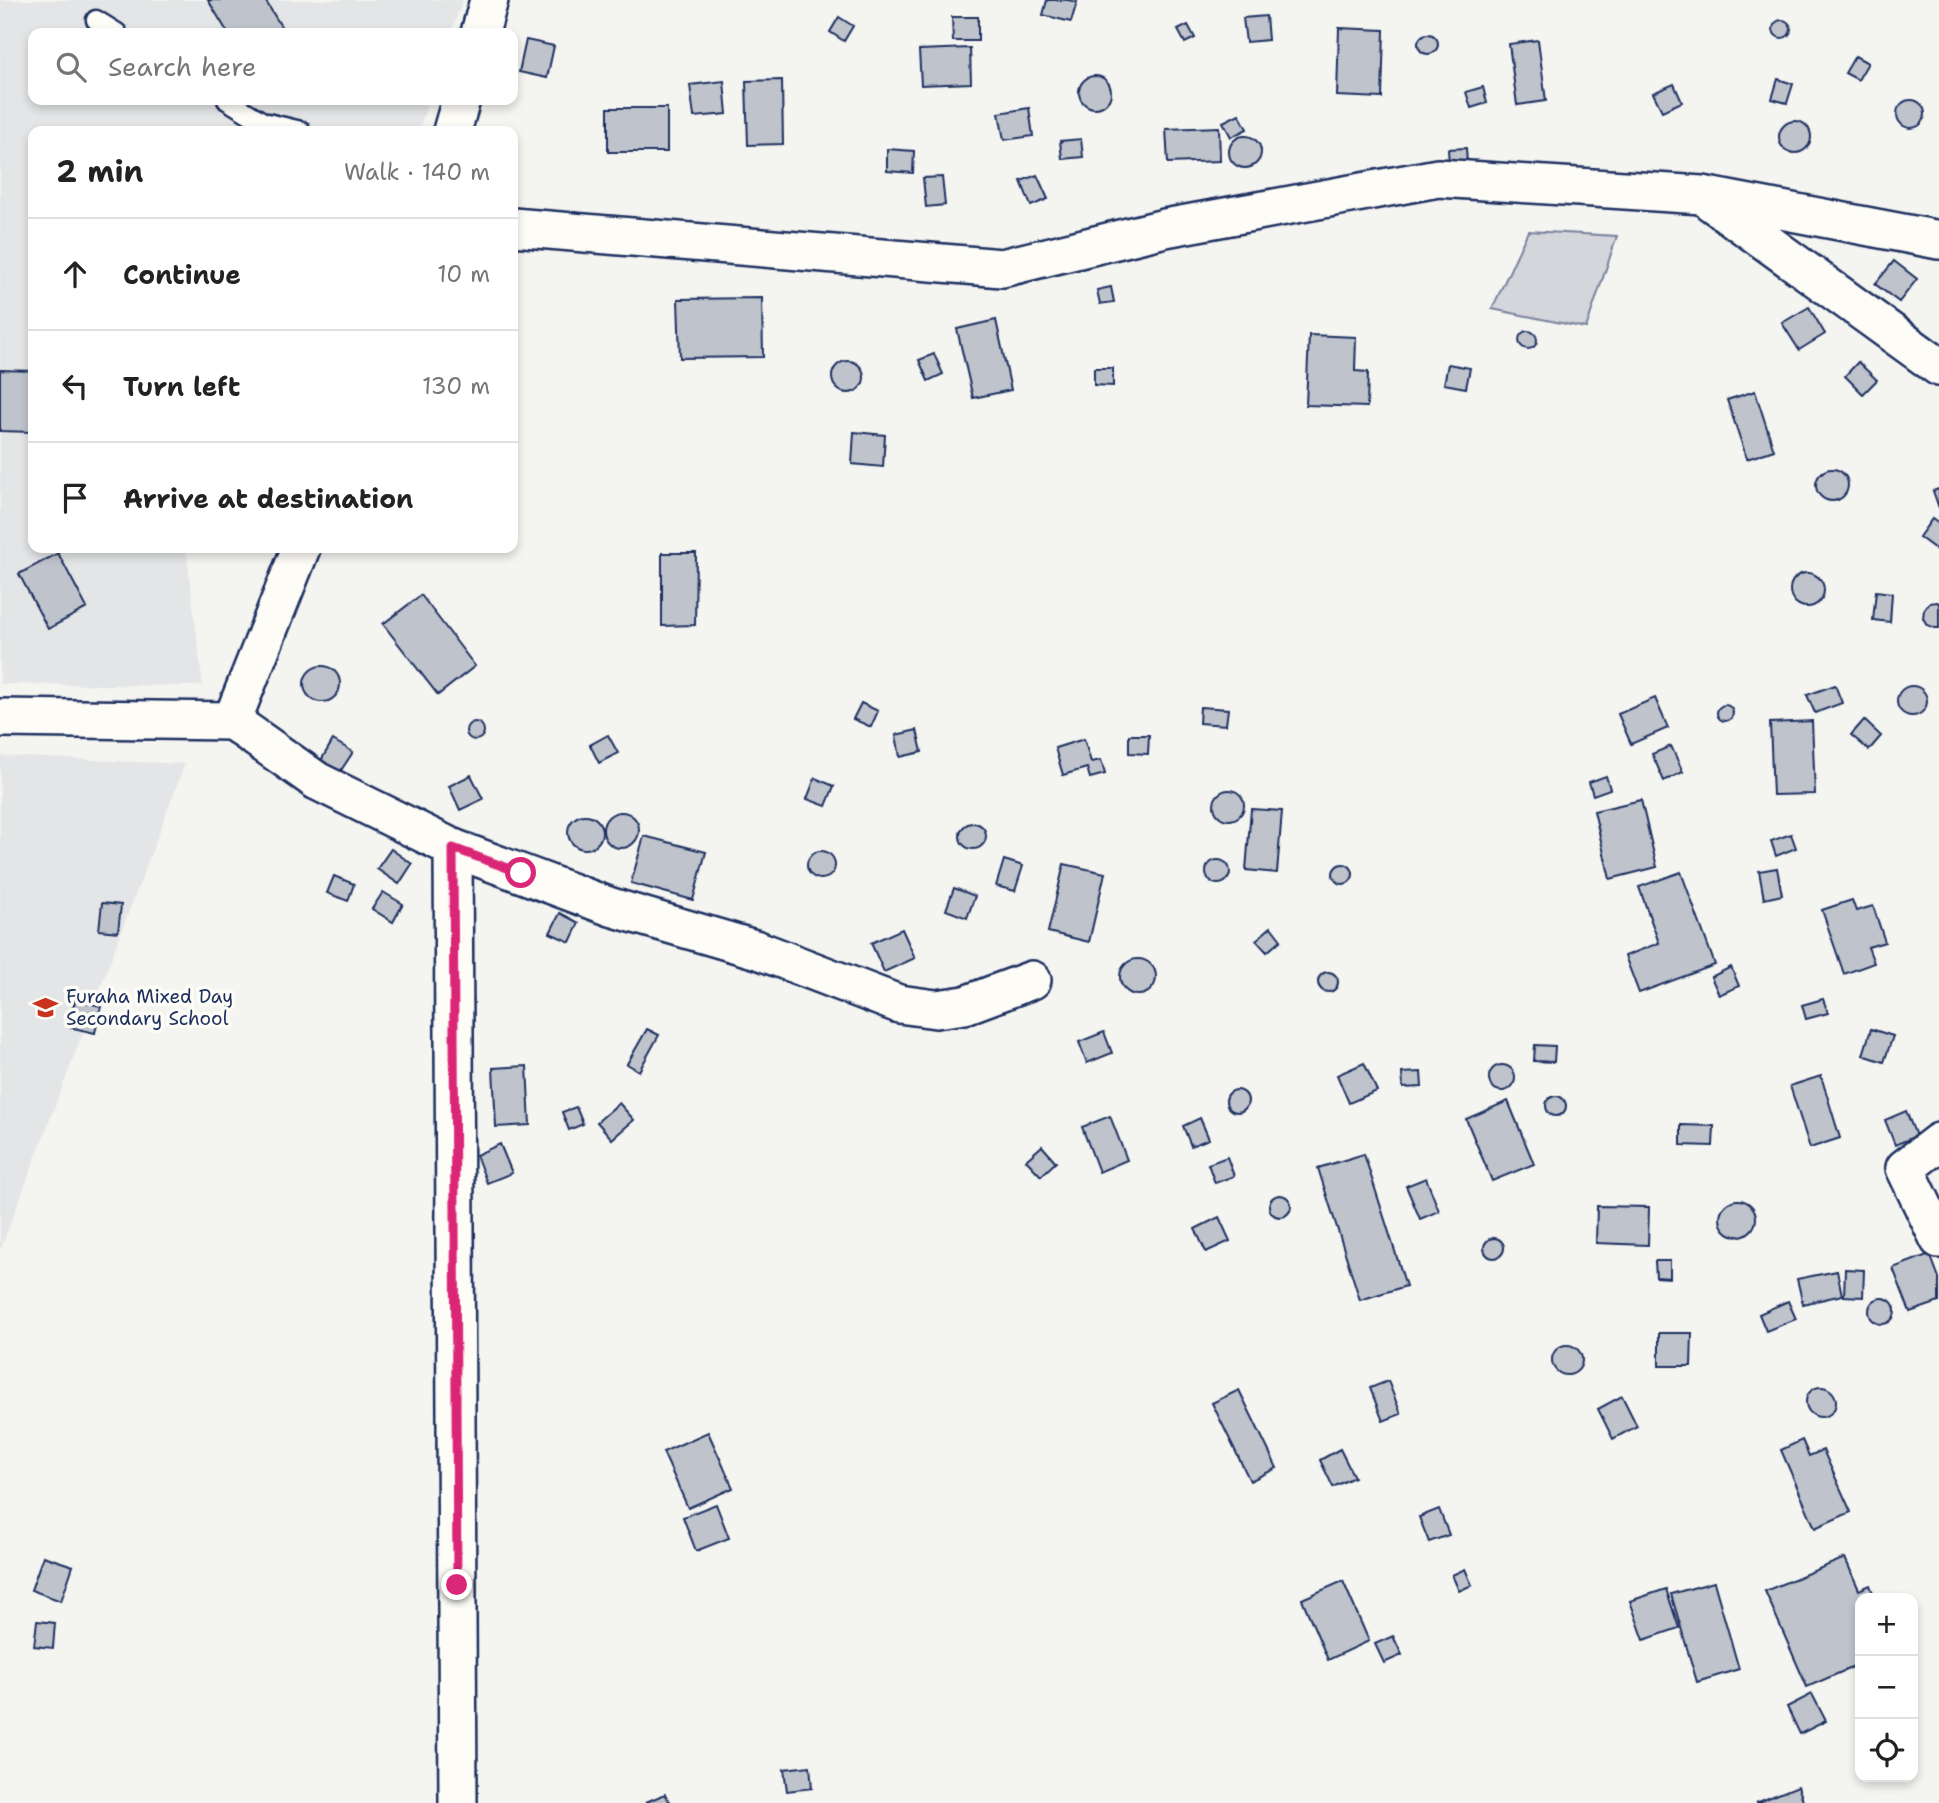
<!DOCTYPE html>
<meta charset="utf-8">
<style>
body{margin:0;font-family:"Shantell Sans",sans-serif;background:#f2f2f2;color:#222}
.controls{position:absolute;right:21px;bottom:21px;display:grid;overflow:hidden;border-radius:14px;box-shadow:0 4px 10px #0003}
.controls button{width:63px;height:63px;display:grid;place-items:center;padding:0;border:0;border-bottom:2px solid #e0e0e0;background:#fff;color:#222;font:35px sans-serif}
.stop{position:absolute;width:21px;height:21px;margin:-16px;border:5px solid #db2777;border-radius:50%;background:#fff}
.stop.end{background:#db2777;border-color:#fff;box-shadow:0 2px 7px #0008}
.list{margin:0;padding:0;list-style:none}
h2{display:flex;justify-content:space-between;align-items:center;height:91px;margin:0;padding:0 28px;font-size:30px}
h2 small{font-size:23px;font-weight:400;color:#767676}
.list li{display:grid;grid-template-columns:46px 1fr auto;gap:21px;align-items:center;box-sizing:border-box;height:112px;padding:0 28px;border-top:2px solid #e0e0e0}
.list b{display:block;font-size:26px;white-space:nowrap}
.list em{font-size:23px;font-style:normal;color:#767676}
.icon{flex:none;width:38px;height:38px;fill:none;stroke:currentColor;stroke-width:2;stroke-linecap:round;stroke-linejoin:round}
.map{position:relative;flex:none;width:1939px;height:1803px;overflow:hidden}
.search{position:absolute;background:#fff;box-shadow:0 4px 10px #0003;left:28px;top:28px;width:490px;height:77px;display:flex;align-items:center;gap:18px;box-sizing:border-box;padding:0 24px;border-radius:14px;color:#767676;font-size:26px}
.panel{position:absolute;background:#fff;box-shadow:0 4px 10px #0003;left:28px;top:126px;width:490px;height:427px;border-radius:14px}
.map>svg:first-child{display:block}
</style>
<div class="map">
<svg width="1939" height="1803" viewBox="0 0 1939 1803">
<rect width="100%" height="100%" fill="#f4f4f1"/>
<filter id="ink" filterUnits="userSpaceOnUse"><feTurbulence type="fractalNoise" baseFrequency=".0143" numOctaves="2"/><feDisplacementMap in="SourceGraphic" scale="14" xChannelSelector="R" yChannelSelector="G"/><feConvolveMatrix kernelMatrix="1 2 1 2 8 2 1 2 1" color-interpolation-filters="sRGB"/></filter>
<g filter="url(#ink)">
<g fill="#e4e5e6">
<path d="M0,0H463L451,33H33V100H429L418,131H33V548H186L203,686L0,684Z"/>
<path d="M0,756L185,764L0,1251Z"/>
</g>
<path fill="#d4d6db" stroke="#78829c" stroke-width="2" d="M1528,231L1617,236L1586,328L1492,309Z"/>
<g fill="#bfc3cc" stroke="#1b2f5e" stroke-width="2">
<path d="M208,0H265L285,33H228Z"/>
<path d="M1047,0H1068L1077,2L1071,22L1043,15Z"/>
<path d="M1266,16L1268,40L1246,42L1243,18Z"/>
<path d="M839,17L853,26L844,41L830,32Z"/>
<path d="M952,17H978V41H953Z"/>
<circle cx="1782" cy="29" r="9"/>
<path d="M1188,25L1195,38L1185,43L1178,30Z"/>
<path d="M1339,28L1384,30L1382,98L1337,96Z"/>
<circle cx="1428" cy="44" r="10"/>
<path d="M526,40L554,46L547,78L519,72Z"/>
<path d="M1538,40L1546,101L1517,105L1509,44Z"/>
<path d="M970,48L971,83L921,85L919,50Z"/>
<path d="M1855,56L1868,63L1858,80L1845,73Z"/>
<circle cx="1095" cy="92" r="16"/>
<path d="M1778,79L1793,84L1787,103L1772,99Z"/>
<path d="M782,80L783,144L748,145L746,81Z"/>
<path d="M724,81L727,114L694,117L690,85Z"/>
<path d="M1674,84L1682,102L1662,111L1653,93Z"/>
<path d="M1483,87L1487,103L1471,108L1466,92Z"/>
<circle cx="1911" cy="114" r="14"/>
<rect x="608" y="108" width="59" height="44"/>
<path d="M1029,108L1033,136L1004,140L999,113Z"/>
<path d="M1239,114L1247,129L1231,137L1223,122Z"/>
<circle cx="1795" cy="137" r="16"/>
<path d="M1219,127L1220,161L1168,163L1166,129Z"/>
<circle cx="1245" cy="152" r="16"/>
<path d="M1081,139L1083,157L1062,159L1060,141Z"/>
<path d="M1466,148L1467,163L1449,164L1448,149Z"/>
<path d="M887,149L914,151L913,173L887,171Z"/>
<path d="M1037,175L1048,199L1031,206L1021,181Z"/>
<path d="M942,177L945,205L926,207L923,178Z"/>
<path d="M1894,261L1917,279L1899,302L1875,284Z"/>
<path d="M1111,287L1114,302L1100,304L1097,290Z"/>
<path d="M762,298L763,357L680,358L678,299Z"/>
<path d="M1809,307L1825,334L1799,350L1782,323Z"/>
<path d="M996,320L1011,390L973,398L957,329Z"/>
<circle cx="1528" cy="340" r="9"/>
<path d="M1309,335L1356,337L1355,371L1368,372L1367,407L1306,405Z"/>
<path d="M934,354L943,374L928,381L919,360Z"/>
<circle cx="848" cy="377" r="16"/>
<path d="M1858,362L1877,380L1863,394L1845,376Z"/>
<path d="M1448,364L1470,368L1466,388L1444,384Z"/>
<path d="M1094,368H1113V386L1094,385Z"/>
<path d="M0,370L33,371V432L0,431Z"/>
<path d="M1755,391L1774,450L1747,459L1727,400Z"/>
<path d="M854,432L885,435L883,467L852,464Z"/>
<circle cx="1832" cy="485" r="16"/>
<path d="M1939,489V508L1933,491Z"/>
<path d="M1932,519L1939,524L1938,551L1919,537Z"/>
<path d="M58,553L87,608L48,629L19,574Z"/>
<path d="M662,553H696L695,625L662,626Z"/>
<circle cx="1807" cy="590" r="17"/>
<path d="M1876,591L1892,593L1890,622L1873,620Z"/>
<path d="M421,595L475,666L438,695L383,624Z"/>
<path d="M1937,602L1939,603V628H1935L1927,625L1923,618L1924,610L1929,603Z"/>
<circle cx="322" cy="684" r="18"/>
<path d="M1835,685L1842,703L1815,713L1807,695Z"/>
<circle cx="1912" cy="701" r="15"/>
<path d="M1655,698L1668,728L1631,744L1618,714Z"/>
<path d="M861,703L878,711L871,727L853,719Z"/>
<circle cx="1725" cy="713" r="8"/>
<path d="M1200,707L1228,709L1226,725L1199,723Z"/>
<path d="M1864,720L1881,736L1869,750L1851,735Z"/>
<path d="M1812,721L1815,794L1773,795L1770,723Z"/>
<circle cx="475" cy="731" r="9"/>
<path d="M917,730L922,752L900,757L896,735Z"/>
<path d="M608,735L618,753L599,763L590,745Z"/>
<path d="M1129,735H1149L1148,754L1129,753Z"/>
<path d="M1084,739L1091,762L1101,760L1105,774L1090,778L1087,768L1063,775L1055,748Z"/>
<path d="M333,740L353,752L338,775L319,764Z"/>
<path d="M1671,746L1683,772L1664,781L1652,754Z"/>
<path d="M471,775L483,799L460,810L449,786Z"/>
<path d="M1606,776L1610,789L1593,795L1589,782Z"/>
<path d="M815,778L834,786L826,806L807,799Z"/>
<circle cx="1229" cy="805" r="15"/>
<path d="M1641,800L1657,867L1610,879L1594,811Z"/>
<path d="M1251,809L1282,811L1277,873L1246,870Z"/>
<circle cx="621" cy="830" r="18"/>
<circle cx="585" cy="832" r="17"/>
<circle cx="973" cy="836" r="13"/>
<path d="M1791,834L1796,848L1776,856L1771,841Z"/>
<path d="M644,836L706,852L693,900L631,883Z"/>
<path d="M391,849L412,864L399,884L377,869Z"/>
<circle cx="821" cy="865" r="14"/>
<circle cx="1218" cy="872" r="12"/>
<path d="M1004,860L1023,866L1015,891L996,886Z"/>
<path d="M1064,864L1105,873L1089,942L1048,932Z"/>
<circle cx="1343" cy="874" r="10"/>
<path d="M1777,868L1782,895L1764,899L1759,871Z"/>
<path d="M1681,872L1715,965L1639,993L1625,956L1659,943L1639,887Z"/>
<path d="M334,876L354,884L348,901L327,893Z"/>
<path d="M954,888L975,896L967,918L946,910Z"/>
<path d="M383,892L403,904L393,922L372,909Z"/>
<path d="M1852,900L1856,911L1873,906L1885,942L1868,947L1874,963L1844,974L1822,910Z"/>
<path d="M102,903L121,905L118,932L99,930Z"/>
<path d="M560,913L579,923L570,942L550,933Z"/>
<path d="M1271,927L1281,940L1267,952L1256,940Z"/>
<path d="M902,929L915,958L884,972L871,943Z"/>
<circle cx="1138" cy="977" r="18"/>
<path d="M1731,967L1739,986L1719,995L1711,977Z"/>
<circle cx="1328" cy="982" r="10"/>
<path d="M1823,999L1828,1013L1806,1019L1802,1005Z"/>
<path d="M75,1000L101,1006L95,1033L69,1027Z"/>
<path d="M647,1029L659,1035L639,1071L627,1064Z"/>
<path d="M1871,1029L1893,1036L1884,1062L1863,1055Z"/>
<path d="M1104,1032L1112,1053L1087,1063L1079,1042Z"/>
<path d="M1535,1045L1555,1046L1554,1062L1534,1061Z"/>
<path d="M1364,1063L1377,1091L1349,1103L1337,1075Z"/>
<circle cx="1502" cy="1078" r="13"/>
<path d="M527,1066L530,1125L496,1127L493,1068Z"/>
<path d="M1421,1072L1422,1087L1403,1088L1402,1073Z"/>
<path d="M1821,1076L1840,1138L1810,1148L1790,1086Z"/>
<circle cx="1237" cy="1101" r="11"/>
<circle cx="1556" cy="1106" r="10"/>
<path d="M1508,1101L1534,1164L1492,1181L1466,1119Z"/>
<path d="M619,1103L634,1120L612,1139L597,1122Z"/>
<path d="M576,1107L583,1124L569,1130L562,1112Z"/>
<path d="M1906,1111L1916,1136L1895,1145L1885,1120Z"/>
<path d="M1110,1116L1127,1160L1099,1172L1082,1127Z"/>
<path d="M1200,1118L1209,1139L1191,1146L1183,1126Z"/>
<path d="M1681,1125L1714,1126L1713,1146L1681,1145Z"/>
<path d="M500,1144L512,1173L487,1183L476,1155Z"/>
<path d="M1042,1146L1056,1162L1041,1176L1026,1160Z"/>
<path d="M1364,1154L1406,1286L1360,1300L1318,1168Z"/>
<path d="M1227,1157L1234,1176L1215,1183L1208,1164Z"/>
<path d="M1426,1178L1439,1211L1420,1219L1406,1186Z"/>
<circle cx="1280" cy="1206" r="11"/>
<circle cx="1738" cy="1218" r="18"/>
<path d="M1597,1206L1649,1207L1648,1245L1596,1243Z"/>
<path d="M1219,1217L1230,1241L1206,1252L1195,1229Z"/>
<circle cx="1494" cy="1248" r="10"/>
<path d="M1930,1254L1939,1278V1302L1910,1312L1893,1268Z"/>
<path d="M1655,1261H1670V1278L1656,1277Z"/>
<path d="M1845,1269L1864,1270L1863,1297L1844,1296Z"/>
<path d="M1837,1271L1842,1295L1803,1304L1797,1279Z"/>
<circle cx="1882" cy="1311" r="13"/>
<path d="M1788,1301L1796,1319L1766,1331L1759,1314Z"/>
<path d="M1659,1333H1692L1691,1366H1659Z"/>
<circle cx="1567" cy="1360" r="15"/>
<path d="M1388,1381L1401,1414L1383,1421L1370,1388Z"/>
<circle cx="1821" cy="1402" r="15"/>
<path d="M1239,1390L1277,1468L1250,1481L1212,1403Z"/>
<path d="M1622,1396L1637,1426L1613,1439L1598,1409Z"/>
<path d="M708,1432L733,1488L688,1508L663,1452Z"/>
<path d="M1802,1440L1809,1456L1823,1450L1851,1512L1815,1528L1781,1450Z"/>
<path d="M1340,1449L1354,1477L1333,1487L1320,1460Z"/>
<path d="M716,1504L729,1538L696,1551L683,1517Z"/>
<path d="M1439,1509L1449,1535L1429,1542L1419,1517Z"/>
<path d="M43,1556L73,1566L61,1601L31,1590Z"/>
<path d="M1845,1558L1859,1590L1870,1585L1875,1598H1860V1664L1807,1687L1765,1591Z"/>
<path d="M1465,1569L1472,1585L1459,1591L1452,1575Z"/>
<path d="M1343,1581L1369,1641L1328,1660L1302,1599Z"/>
<path d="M1714,1582L1739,1669L1697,1682L1671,1594Z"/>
<path d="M1666,1589L1679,1628L1644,1640L1630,1601Z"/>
<path d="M37,1621L55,1623L53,1648L34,1646Z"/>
<path d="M1393,1636L1402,1655L1384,1663L1375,1644Z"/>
<path d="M1812,1694L1826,1721L1800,1734L1787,1707Z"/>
<path d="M810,1766L812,1788L787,1791L784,1769Z"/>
<path d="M1798,1786L1804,1803H1756Z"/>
<path d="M665,1794L670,1803H646V1802Z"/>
</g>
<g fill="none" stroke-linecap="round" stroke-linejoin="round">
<defs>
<g id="lane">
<path d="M96,20L117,33"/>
<path d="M227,100L263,122L301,131"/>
</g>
<g id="street">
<path d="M480,33L489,0"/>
<path d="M452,131L461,100"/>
<path d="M1711,202L1939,367"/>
<path d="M513,227L1002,268L1165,228L1438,178L1702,195L1939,240"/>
<path d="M0,718L232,721L301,548"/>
<path d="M232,721L317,781L453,848L611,907L758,950L899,1004L936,1009L965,1005L1032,980"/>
<path d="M453,848L458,1803"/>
<path d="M1939,1142L1905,1168L1939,1239"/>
</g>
</defs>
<use href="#lane" stroke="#1b2f5e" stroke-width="23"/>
<use href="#street" stroke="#1b2f5e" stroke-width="42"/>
<use href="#lane" stroke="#fdfcf7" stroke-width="18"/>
<use href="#street" stroke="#fdfcf7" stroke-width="37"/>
</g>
</g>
<g fill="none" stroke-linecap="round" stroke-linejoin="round" filter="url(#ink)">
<path stroke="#db2777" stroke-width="9" d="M457,1585L453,848L521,873"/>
</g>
<defs>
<symbol id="school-bare" viewBox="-9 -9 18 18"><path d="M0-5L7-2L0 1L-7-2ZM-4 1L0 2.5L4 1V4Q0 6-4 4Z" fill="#c8321e" stroke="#fdfcf7" stroke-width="2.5" paint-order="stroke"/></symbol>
</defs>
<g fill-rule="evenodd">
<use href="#school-bare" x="28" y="990" width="35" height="35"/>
</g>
<g text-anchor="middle" stroke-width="7" stroke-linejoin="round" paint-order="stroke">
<g font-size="19" fill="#1b2f5e" stroke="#fdfcf7" text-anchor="start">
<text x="66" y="1003">Furaha Mixed Day<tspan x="66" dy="22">Secondary School</tspan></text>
</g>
</g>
</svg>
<div class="controls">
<button>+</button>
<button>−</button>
<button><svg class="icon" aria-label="locate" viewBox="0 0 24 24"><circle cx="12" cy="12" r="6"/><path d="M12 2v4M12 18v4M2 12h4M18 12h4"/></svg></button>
</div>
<div class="stop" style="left:521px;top:873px"></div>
<div class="stop end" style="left:457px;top:1585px"></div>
<div class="search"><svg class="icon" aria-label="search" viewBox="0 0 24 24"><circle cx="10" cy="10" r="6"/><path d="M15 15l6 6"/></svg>Search here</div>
<section class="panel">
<h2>2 min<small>Walk · 140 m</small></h2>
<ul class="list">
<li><svg class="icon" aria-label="ahead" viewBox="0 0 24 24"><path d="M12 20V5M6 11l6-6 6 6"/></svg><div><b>Continue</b></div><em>10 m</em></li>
<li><svg class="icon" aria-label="left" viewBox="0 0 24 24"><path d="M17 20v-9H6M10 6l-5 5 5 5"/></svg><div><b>Turn left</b></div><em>130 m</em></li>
<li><svg class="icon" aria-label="arrive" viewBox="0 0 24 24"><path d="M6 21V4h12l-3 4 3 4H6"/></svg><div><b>Arrive at destination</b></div></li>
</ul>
</section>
</div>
